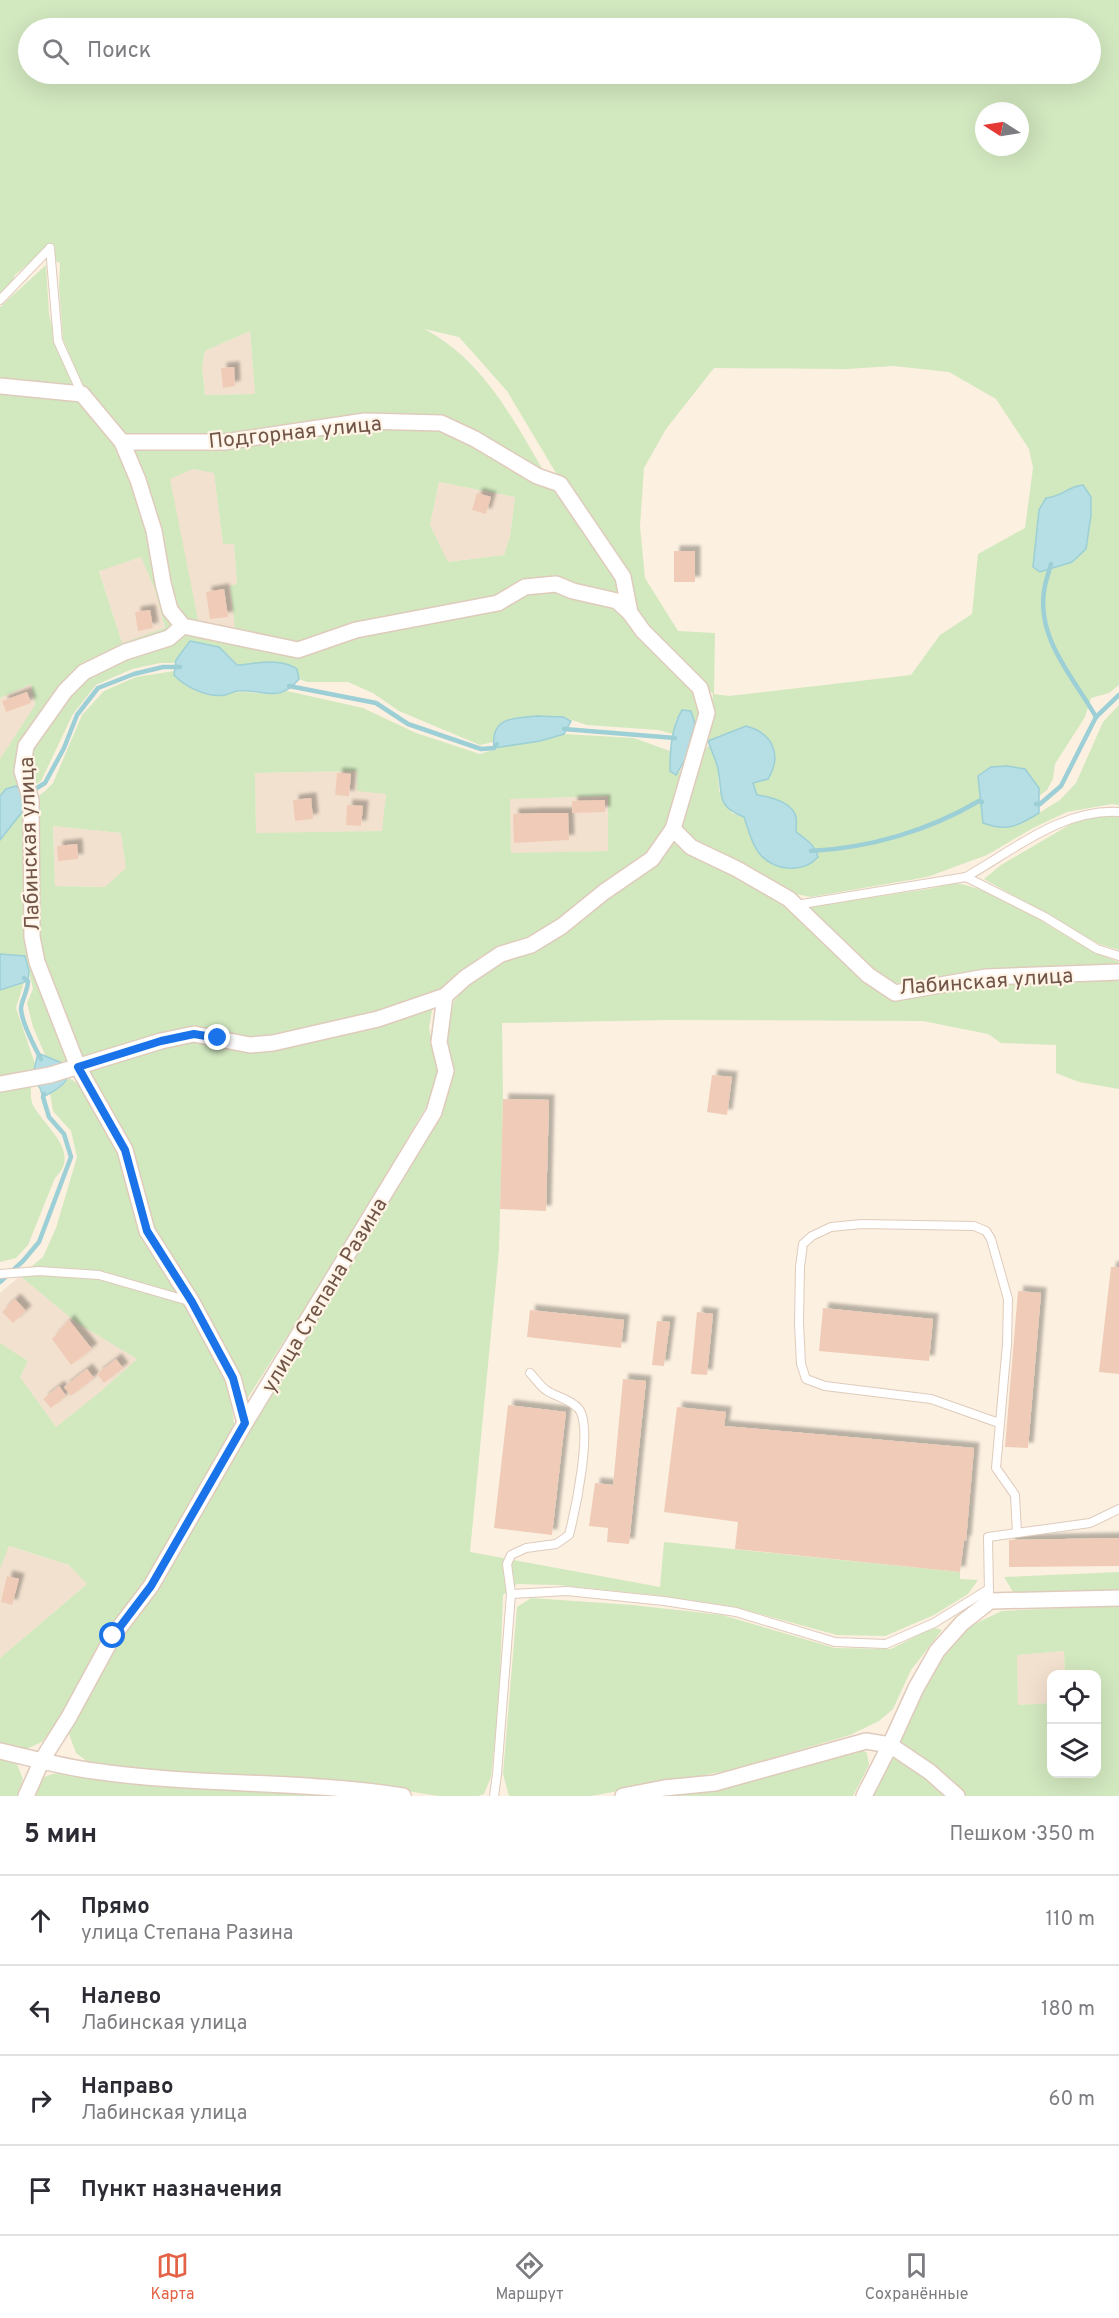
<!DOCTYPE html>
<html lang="ru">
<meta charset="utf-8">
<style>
body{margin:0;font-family:Overpass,sans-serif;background:#f7f7f7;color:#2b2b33}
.controls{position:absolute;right:18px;bottom:18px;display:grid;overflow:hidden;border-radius:12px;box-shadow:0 6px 24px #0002}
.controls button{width:54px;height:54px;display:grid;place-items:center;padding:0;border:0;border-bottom:2px solid #e1e1e2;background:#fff;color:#2b2b33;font:30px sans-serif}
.compass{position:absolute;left:975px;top:102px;width:54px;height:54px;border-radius:50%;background:#fff;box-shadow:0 6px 24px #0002;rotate:282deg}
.stop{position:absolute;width:18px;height:18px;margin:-14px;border:4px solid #1a73e8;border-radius:50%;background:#fff}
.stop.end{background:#1a73e8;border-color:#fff;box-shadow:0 2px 6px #0008}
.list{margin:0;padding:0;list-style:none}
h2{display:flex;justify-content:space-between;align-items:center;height:78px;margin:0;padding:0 24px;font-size:26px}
h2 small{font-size:20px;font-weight:400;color:#7c7c81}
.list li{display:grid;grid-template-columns:39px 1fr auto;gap:18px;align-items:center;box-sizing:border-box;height:90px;padding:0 24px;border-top:2px solid #e1e1e2}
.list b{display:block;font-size:22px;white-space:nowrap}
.list p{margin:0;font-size:20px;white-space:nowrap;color:#7c7c81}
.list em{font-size:20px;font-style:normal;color:#7c7c81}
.icon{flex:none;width:33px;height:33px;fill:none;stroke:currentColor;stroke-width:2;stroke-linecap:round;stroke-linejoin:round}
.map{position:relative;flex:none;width:1119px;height:1796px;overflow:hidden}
.search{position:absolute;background:#fff;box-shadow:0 6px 24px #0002;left:18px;right:18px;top:18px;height:66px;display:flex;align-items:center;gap:15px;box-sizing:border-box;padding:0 21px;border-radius:33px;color:#7c7c81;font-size:22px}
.sheet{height:438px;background:#fff}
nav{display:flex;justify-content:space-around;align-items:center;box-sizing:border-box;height:84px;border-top:2px solid #e1e1e2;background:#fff;font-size:16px;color:#7c7c81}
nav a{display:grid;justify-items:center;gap:3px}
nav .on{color:#e46346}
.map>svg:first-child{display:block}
</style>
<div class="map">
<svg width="1119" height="1796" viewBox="0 0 1119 1796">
<defs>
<filter id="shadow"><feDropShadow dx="5.5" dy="-5.5" stdDeviation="1.5" flood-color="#0004"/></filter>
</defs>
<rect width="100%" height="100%" fill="#fcf0e0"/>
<g fill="#f3e1cf">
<path d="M250,331L255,394L205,395L202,367L205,351Z"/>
<path d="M193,469L214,472L223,544L234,543L237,585L230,586L236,628L199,624L169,478Z"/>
<path d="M439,482L515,497L510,536L504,555L447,562L430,525Z"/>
<path d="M141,557L155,590L165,629L122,644L99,570Z"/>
<path d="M31,684L35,706L0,759V698Z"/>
<path d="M357,771L386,794L383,831L256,834L255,773Z"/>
<path d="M608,796L609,851L511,854L510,799Z"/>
<path d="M53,826L122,833L126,868L105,887L55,886Z"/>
<path d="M20,1276L77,1323L137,1359L100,1392L56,1427L20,1377L28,1361L0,1343V1293Z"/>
<path d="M8,1546L69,1565L87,1584L0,1658V1569Z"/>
<path d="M1064,1651L1065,1674H1052L1051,1703L1018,1705L1017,1655Z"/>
</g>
<g fill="#d2e8bf" fill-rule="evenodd">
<path d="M0,0H1119V685L1109,693L1091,698L1085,717L1055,764L1053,779L1047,790L1039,796V788L1021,824L1060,800L1076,783L1103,722L1119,705V805L1112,804L1067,812L1033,828L987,855L927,877L811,897L790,893L706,850L683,833L680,817L705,749L710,745L718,769L719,791L732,813L744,817L751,837L816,851L807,839L796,832V816L769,797L757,795L731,732L708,741L713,694L655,637L638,617L625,570L556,473L507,391L459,337L424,329C484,360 514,421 547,477L447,422L227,439H127L85,392L63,339L59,287L60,263L40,254L15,275L12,283L0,295ZM28,28H1090V74H28ZM984,111H1020V147H984ZM250,331L255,394L205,395L202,367L205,351ZM894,366L949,372L996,399L1029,449L1033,468L1025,528L978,554L972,614L940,635L911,675L729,696L714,694L715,633L678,631L645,578L640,526L644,468L666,429L714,368L846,369ZM1060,497L1072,562L1058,565L1046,498Z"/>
<path d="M46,265L49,314L56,343L76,390L0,383V307Z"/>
<path d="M0,389L79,397L117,438L178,627L300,655L359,633L525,592L556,590L616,605L692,687L700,714L695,724L691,711L676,719L673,734L658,730L587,725L563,717L537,716L493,737V742L480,745L399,711L373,693L348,682H307L299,679L297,669L264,662L237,665L227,654L190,641L175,663H160L132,669L96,685L73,714L41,781L23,793L6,789L0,796V759L35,705L31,684L0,698ZM141,557L155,590L165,628L122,643L99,571Z"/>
<path d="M365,425L436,426L558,487L620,578L626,604L556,582L493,601L299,648L195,626L179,614L171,604L127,445ZM193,469L214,473L223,544H234L237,584L230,586L235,628L199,624L170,479ZM439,482L515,497L510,536L504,555L448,562L430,525Z"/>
<path d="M174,671V675L224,695C247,687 269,699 287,691L363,708L416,733L480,754L510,744L540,741L564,734L634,738L670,751V770L677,774L683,767L665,830L646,858L533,938L481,956L448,986L426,996L377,1014L271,1038H243L201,1028L64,1064L46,1057L33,1027L27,1003L33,989L25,956L0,954V840L22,812L26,804L44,792L53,783L82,715L104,691L136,677ZM357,771V791L386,794L382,831L256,833L255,773ZM608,796V851L511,853L510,799ZM53,826L121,833L126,868L105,887L55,886Z"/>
<path d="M1108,814L1119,816V950L1099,944L984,879L1001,865L1078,820Z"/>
<path d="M675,837L802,917L844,963L892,998L986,981L1119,978V1089L1079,1082L1056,1073V1045L1001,1043L988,1034L923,1021L669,1020L502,1023L503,1099L499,1250L470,1552L660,1587L664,1542L960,1572V1579L978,1580L968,1594L934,1615L885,1636L837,1635L735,1607L662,1596L558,1585L517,1584L503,1595L499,1702L491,1777L484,1794L478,1796H438L346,1781L205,1777L92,1765L76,1753L69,1734L76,1716L119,1643L160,1585L254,1421L438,1112L453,1070L444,1041L454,1001L472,979L661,861Z"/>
<path d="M956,883C1004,892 1046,926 1089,949C1098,954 1109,958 1119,962V966L910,984L891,983L863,964L808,907L928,889Z"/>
<path d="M24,982L16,1008L35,1064L32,1072L0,1080V990Z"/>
<path d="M433,1005L429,1027L438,1076L427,1105L349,1239L247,1399L234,1365L155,1234L85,1072L194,1038L249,1048Z"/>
<path d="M69,1078L83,1087L124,1156L145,1236L193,1313L229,1382L235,1432L147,1579L100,1647L55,1725L42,1742L24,1750L0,1745V1658L87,1584L69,1565L9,1546L0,1569V1343L28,1361L20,1377L56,1427L100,1392L137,1359L77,1323L20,1276L43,1257L56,1228L77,1157L71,1131L53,1111L50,1093L60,1088Z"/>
<path d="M31,1084C31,1091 30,1101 34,1107C46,1128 82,1153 55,1178L28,1245L16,1258L0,1262V1088Z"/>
<path d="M1119,1572V1592H1013L1004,1577Z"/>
<path d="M531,1598L632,1605L722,1615L835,1648L891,1649L926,1631L935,1628L942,1630L911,1670L893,1709L879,1721L850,1735L731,1770L613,1792L591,1796H509L503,1774L517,1607Z"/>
<path d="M1119,1605V1796H868L936,1666L970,1626L1002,1611ZM1064,1651L1065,1674H1096V1774H1052L1051,1703L1018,1705L1017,1655Z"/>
<path d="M861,1749L867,1753L869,1765L853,1796H654Z"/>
<path d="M0,1758L16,1762L23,1779L18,1796H0Z"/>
<path d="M64,1772L377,1796H32C37,1777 46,1775 64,1772Z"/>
</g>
<g fill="#b5dfe4" stroke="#9ccfd6" stroke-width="1.5">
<path d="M1083,485L1091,497V515L1086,549L1072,562L1040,572L1033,567L1039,510L1046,498C1064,496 1066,487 1083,485Z"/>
<path d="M190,641L219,647L237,665C256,664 280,657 297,669L299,679C278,704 265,689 238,691C234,691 230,694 225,695C208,698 185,687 174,675L176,660Z"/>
<path d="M682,710L691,711L695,724L686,758L676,775L670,771C670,749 671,729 682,710Z"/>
<path d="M537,716L563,717L571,721L564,734L540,741L494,748C490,717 514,718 537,716Z"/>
<path d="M746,726C772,733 783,754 768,779L753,783L757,795C770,797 792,802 796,817C797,821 796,828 796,832C806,839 815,845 818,857C803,874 773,871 759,853C751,843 748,828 744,817C715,806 723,794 718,769C716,760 711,750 708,741Z"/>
<path d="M1007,766L1025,769L1039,788V813C1018,826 1007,832 983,823L978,776L991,767Z"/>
<path d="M16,786L21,789L26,804L22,812L0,840V796L6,789Z"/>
<path d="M0,954L25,956L29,971L28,981L0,990Z"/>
<path d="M38,1053L64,1064L70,1069C68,1085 56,1090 43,1097L40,1088L32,1078Z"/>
</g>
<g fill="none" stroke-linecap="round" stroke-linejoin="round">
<g stroke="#9ccfd6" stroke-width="4.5">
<path d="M1051,564C1049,572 1045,582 1044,591C1037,640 1074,678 1096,717"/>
<path d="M289,686L376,703L408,724L481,749L494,748L497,744"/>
<path d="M564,729L675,738"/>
<path d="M32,791L45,783L64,748L77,715L98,688L134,674L163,667H180"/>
<path d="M1036,804H1040L1061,786L1096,717L1119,695"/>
<path d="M811,851C869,848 928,831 979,801L982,802"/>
<path d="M24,978L28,981C28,991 21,1001 21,1009C22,1023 34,1046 41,1059"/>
<path d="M0,1282L23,1261L39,1242L71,1157L64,1134L49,1117L43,1097L44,1094"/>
</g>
</g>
<g fill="#f0ccb8" filter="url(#shadow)">
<path d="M234,367L235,386L223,388L221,368Z"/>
<path d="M477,493L491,497L486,514L472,510Z"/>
<rect x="674" y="551" width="21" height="31"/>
<path d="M224,589L228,617L210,619L206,592Z"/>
<path d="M150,610L153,628L138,631L135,612Z"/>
<path d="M27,692L31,703L6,712L2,701Z"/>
<path d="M337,773L351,774L349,796L335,795Z"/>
<path d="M311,798L313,819L295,821L293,800Z"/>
<path d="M605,800V812L572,813V801Z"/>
<path d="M347,805L363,806L361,826L346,825Z"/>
<path d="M539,813H568L569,840L514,843L513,814Z"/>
<path d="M77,844L78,859L58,861L57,846Z"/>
<path d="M712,1075L732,1077L727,1115L707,1112Z"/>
<path d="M503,1099L549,1100L546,1211L500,1209Z"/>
<path d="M1111,1267H1119V1374L1099,1372Z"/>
<path d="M1018,1291L1041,1293L1028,1448L1005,1447Z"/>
<path d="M15,1299L26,1311L13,1323L2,1312Z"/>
<path d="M823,1308L933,1319L929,1361L819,1351Z"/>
<path d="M530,1310L624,1320L621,1348L527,1337Z"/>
<path d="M697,1312L713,1314L707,1375L691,1374Z"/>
<path d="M69,1320L92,1349L71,1365L52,1339Z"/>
<path d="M657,1321L670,1322L664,1366L652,1365Z"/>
<path d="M116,1359L123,1368L104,1383L97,1374Z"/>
<path d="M87,1369L94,1378L71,1396L64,1387Z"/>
<path d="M623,1379L646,1381L629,1544L607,1542L608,1528L589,1526L595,1483L613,1485Z"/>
<path d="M59,1386L66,1396L51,1408L43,1399Z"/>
<path d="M508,1405L566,1412L552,1535L494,1528Z"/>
<path d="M677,1407L726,1412L724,1426L974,1448L966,1541H964L960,1572L735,1549L738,1522L664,1512Z"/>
<path d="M1119,1538V1566L1009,1567V1540Z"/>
<path d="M7,1576L19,1579L12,1605L1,1602Z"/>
</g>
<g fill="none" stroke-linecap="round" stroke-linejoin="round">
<defs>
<g id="service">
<path d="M50,248L58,341L82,394"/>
<path d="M0,300L50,248"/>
<path d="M966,877C1014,850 1061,809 1119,812"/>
<path d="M796,905L966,877L1045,917L1097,949L1119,956"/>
<path d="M0,1274L39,1271L99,1275L189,1301"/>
<path d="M999,1423L931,1399L825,1386L806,1379L801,1364L799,1323L800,1267L803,1244L812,1236L831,1227L862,1224L974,1226L986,1231L991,1239L1008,1299L1007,1344L996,1468L1015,1495L1017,1533"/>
<path d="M989,1592L988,1537L1090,1523L1119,1509"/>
<path d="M511,1594L567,1591L664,1601L736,1612L835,1642L886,1644L934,1623L989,1589"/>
<path d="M494,1796L497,1774L511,1594L507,1564L511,1555L526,1548L556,1544L569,1535C575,1512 594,1425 578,1408C570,1399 556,1397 546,1390C540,1386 535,1378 530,1373"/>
</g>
<g id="minor">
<path d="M0,386L82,394L122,442H224L365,421L441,423L475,439L537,476L560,484L623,577L630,613L643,631L700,688L707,713L673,829"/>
<path d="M122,442L138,480L154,531L163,583L170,610L183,626L298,650L356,630L498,603L525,587L556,584L573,591L617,601L630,613"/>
<path d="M183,626L169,638L125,652L84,672L65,691L26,746L22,771L31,800L32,937L37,962L78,1067L125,1150L147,1231L192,1302L233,1378L245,1423"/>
<path d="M0,1084L50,1075L161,1041L194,1034L250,1045L273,1043L378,1019L445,996L465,978L501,954L531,945L562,926L604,892L652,859L673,829L691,847L737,869L789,899L868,975L895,993L986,977L1119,972"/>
<path d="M0,1751C31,1758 62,1767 94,1771C196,1786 301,1780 403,1796"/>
<path d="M26,1796L42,1760L69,1717L113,1636L151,1586L245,1423L434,1112L446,1071L439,1042L445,996"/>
<path d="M623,1796L664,1788L715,1783L866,1741L890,1745L930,1772L957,1796"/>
<path d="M864,1796L890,1745L916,1688L937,1651L962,1623L990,1601L1119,1598"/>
</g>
</defs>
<use href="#service" stroke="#dfcbbc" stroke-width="10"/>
<use href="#minor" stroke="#dfcbbc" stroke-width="18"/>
<use href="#service" stroke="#fff" stroke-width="8"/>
<use href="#minor" stroke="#fff" stroke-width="15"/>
</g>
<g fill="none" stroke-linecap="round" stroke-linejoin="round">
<path stroke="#1a73e8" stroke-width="8" d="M113,1636L151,1586L245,1423L233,1378L192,1302L147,1231L125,1150L78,1067L161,1041L194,1034L218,1038"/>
</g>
<g text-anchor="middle" stroke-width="4.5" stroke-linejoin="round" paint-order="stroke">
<g font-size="21" fill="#715548" stroke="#fff4e6">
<text transform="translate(295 432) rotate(-6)" y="7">Подгорная улица</text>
<text transform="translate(29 844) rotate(-92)" y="7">Лабинская улица</text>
<text transform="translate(986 981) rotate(-4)" y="7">Лабинская улица</text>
<text transform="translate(324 1295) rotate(-59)" y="7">улица Степана Разина</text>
</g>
</g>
</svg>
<div class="controls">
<button><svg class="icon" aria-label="locate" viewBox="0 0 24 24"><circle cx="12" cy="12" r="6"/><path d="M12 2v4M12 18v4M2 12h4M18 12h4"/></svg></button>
<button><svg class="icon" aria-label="layers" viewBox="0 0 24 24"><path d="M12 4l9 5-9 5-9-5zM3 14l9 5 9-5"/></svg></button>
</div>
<svg class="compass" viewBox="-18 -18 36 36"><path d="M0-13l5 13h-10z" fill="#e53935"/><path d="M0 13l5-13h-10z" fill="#7c7c81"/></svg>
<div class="stop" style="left:113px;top:1636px"></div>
<div class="stop end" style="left:218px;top:1038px"></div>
<div class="search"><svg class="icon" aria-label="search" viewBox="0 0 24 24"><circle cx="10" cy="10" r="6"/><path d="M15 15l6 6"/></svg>Поиск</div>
</div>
<section class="sheet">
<h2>5 мин<small>Пешком · 350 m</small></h2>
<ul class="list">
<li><svg class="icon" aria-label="ahead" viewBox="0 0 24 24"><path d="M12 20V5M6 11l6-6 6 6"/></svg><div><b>Прямо</b><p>улица Степана Разина</p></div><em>110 m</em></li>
<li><svg class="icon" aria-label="left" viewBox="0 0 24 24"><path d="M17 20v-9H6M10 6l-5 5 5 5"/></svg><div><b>Налево</b><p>Лабинская улица</p></div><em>180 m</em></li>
<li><svg class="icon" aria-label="right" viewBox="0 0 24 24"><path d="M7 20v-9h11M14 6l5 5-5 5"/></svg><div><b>Направо</b><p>Лабинская улица</p></div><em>60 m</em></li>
<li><svg class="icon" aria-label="arrive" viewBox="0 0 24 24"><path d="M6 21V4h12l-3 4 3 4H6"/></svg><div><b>Пункт назначения</b></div></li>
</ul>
</section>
<nav>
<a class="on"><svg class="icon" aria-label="map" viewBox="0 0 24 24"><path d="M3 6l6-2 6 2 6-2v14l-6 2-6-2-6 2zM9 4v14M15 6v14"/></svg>Карта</a>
<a><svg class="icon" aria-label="directions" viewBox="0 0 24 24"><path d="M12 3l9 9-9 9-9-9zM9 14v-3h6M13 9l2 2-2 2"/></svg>Маршрут</a>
<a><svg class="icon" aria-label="saved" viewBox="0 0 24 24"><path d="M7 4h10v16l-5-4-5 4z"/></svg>Сохранённые</a>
</nav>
